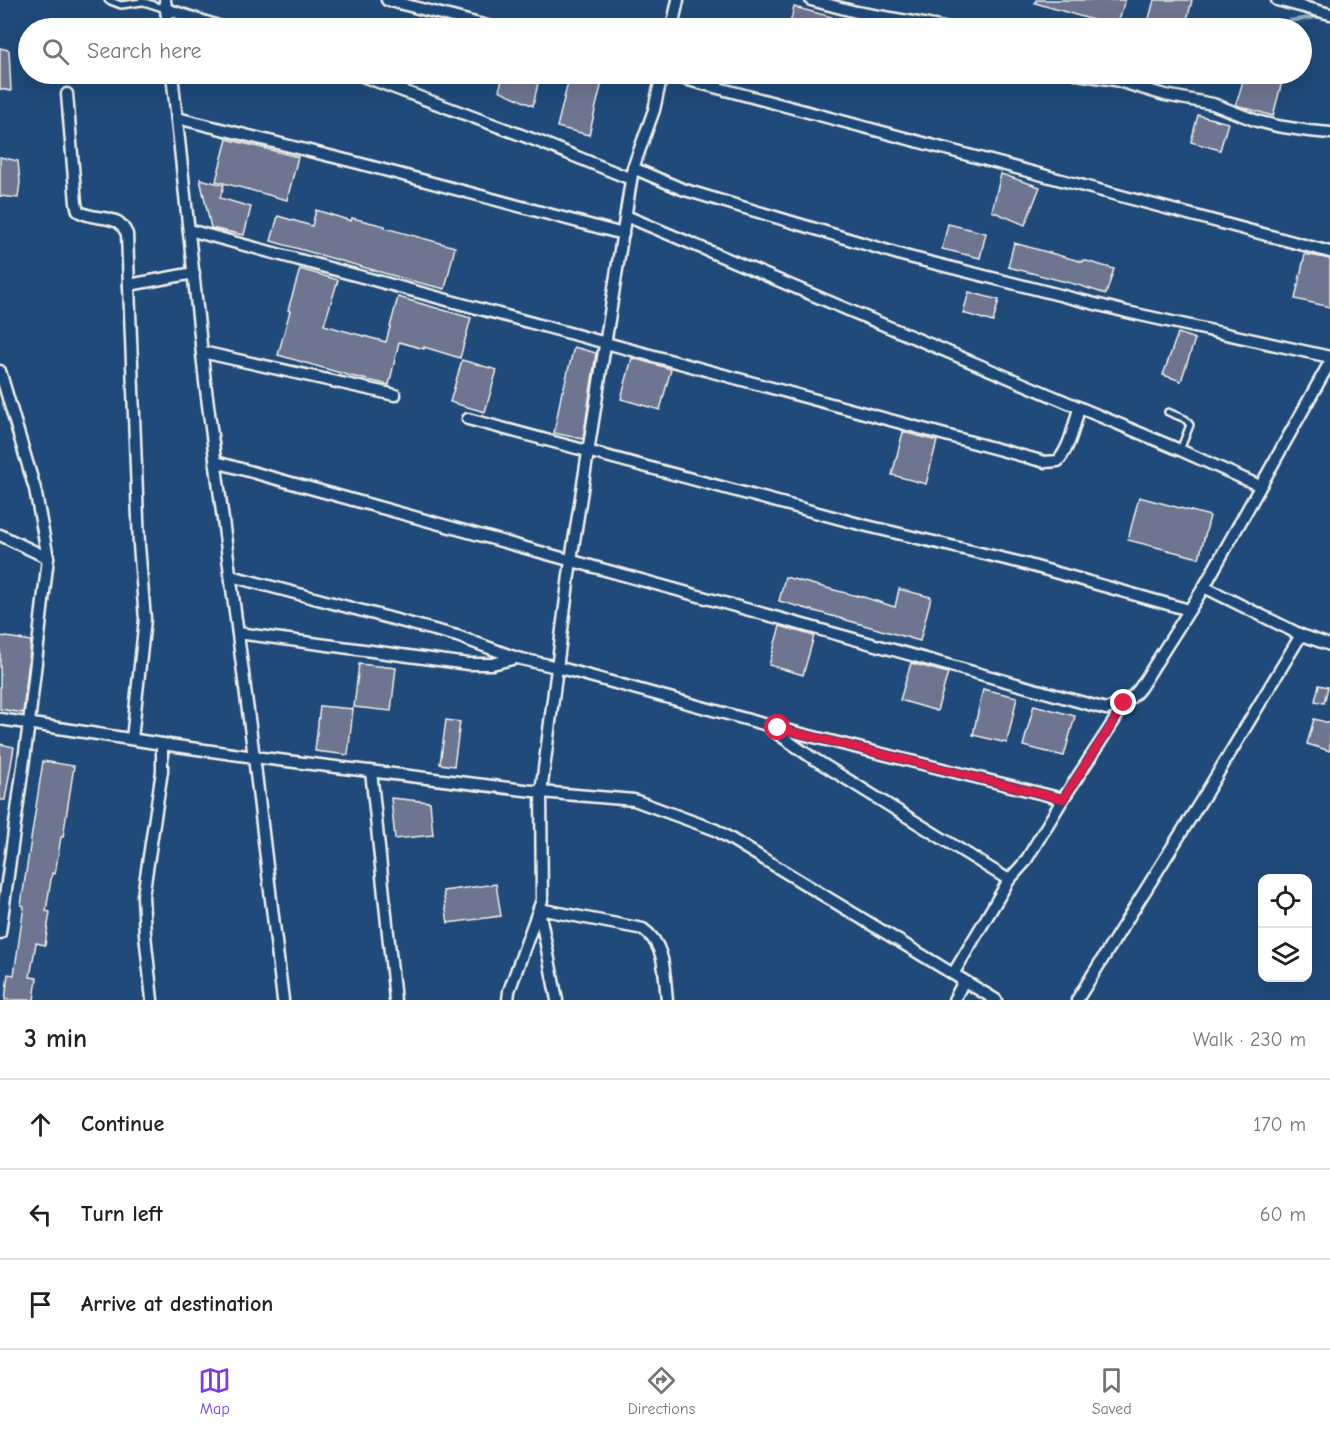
<!DOCTYPE html>
<meta charset="utf-8">
<style>
body{margin:0;font-family:"Comic Neue",sans-serif;background:#f2f2f2;color:#202124}
.controls{position:absolute;right:18px;bottom:18px;display:grid;overflow:hidden;border-radius:12px;box-shadow:0 6px 24px #0002}
.controls button{width:54px;height:54px;display:grid;place-items:center;padding:0;border:0;border-bottom:2px solid #e0e0e0;background:#fff;color:#202124;font:30px sans-serif}
.stop{position:absolute;width:18px;height:18px;margin:-14px;border:4px solid #e11d48;border-radius:50%;background:#fff}
.stop.end{background:#e11d48;border-color:#fff;box-shadow:0 2px 6px #0008}
.list{margin:0;padding:0;list-style:none}
h2{display:flex;justify-content:space-between;align-items:center;height:78px;margin:0;padding:0 24px;font-size:26px}
h2 small{font-size:20px;font-weight:400;color:#757577}
.list li{display:grid;grid-template-columns:39px 1fr auto;gap:18px;align-items:center;box-sizing:border-box;height:90px;padding:0 24px;border-top:2px solid #e0e0e0}
.list b{display:block;font-size:22px;white-space:nowrap}
.list em{font-size:20px;font-style:normal;color:#757577}
.icon{flex:none;width:33px;height:33px;fill:none;stroke:currentColor;stroke-width:2;stroke-linecap:round;stroke-linejoin:round}
.map{position:relative;flex:none;width:1330px;height:1000px;overflow:hidden}
.search{position:absolute;background:#fff;box-shadow:0 6px 24px #0002;left:18px;right:18px;top:18px;height:66px;display:flex;align-items:center;gap:15px;box-sizing:border-box;padding:0 21px;border-radius:33px;color:#757577;font-size:22px}
.sheet{height:348px;background:#fff}
nav{display:flex;justify-content:space-around;align-items:center;box-sizing:border-box;height:84px;border-top:2px solid #e0e0e0;background:#fff;font-size:16px;color:#757577}
nav a{display:grid;justify-items:center;gap:3px}
nav .on{color:#7c3aed}
.map>svg:first-child{display:block}
</style>
<div class="map">
<svg width="1330" height="1000" viewBox="0 0 1330 1000">
<rect width="100%" height="100%" fill="#1f4a7a"/>
<filter id="ink" filterUnits="userSpaceOnUse"><feTurbulence type="fractalNoise" baseFrequency=".0167" numOctaves="2"/><feDisplacementMap in="SourceGraphic" scale="12" xChannelSelector="R" yChannelSelector="G"/><feConvolveMatrix kernelMatrix="1 2 1 2 8 2 1 2 1" color-interpolation-filters="sRGB"/></filter>
<g filter="url(#ink)">
<g fill="none" stroke-linecap="round" stroke-linejoin="round">
<path stroke="#8baabe" stroke-width="4" d="M1240,28L1323,16"/>
</g>
<g fill="#6d7491" stroke="#f4f1e8" stroke-width="1.5">
<path d="M1036,0H1125L1117,27L1035,3Z"/>
<path d="M1154,0H1192L1185,28H1156L1147,26Z"/>
<path d="M794,7L832,17L829,28H789Z"/>
<path d="M0,48L9,50L11,91L0,89Z"/>
<path d="M504,74H540L533,106L499,90Z"/>
<path d="M570,74H604L589,135L557,127Z"/>
<path d="M1245,74H1284L1273,116L1236,105Z"/>
<path d="M1198,115L1228,123L1220,150L1191,142Z"/>
<path d="M227,139L298,157L287,200L216,181Z"/>
<path d="M0,157L18,161L20,182L18,198L0,196Z"/>
<path d="M1001,174L1040,187L1025,225L992,211Z"/>
<path d="M200,179L224,185L220,198L251,207L244,235L211,228Z"/>
<path d="M316,210L351,221L352,218L385,226V228L455,247L445,289L412,281L271,241L278,216L312,226Z"/>
<path d="M948,224L986,233L980,258L942,249Z"/>
<path d="M1014,243L1083,262V260L1114,269L1106,294L1078,285L1008,267Z"/>
<path d="M1305,254L1330,259V307L1295,299Z"/>
<path d="M300,269L338,280L324,325L345,331L386,342L398,297L471,318L460,358L424,347V349L399,342L389,385L351,376L278,355L290,311L288,310Z"/>
<path d="M969,292L999,300L993,322L963,313Z"/>
<path d="M1178,333L1195,339L1181,381L1163,375Z"/>
<path d="M574,347L596,353L583,439L554,433L562,391H563Z"/>
<path d="M632,358L671,369L660,410L621,399Z"/>
<path d="M462,360L497,370L485,412L450,402Z"/>
<path d="M903,432L937,441L926,484L892,475Z"/>
<path d="M1139,497L1210,516L1199,558L1128,540Z"/>
<path d="M785,577L857,596V595L895,607L899,589L931,597L920,641L779,601Z"/>
<path d="M780,626L814,636L803,675L769,665Z"/>
<path d="M0,636L31,641L23,713L0,709Z"/>
<path d="M911,663L948,673L937,711L900,700Z"/>
<path d="M359,664L396,668L391,711L354,707Z"/>
<path d="M1319,685L1328,687L1324,703L1315,701Z"/>
<path d="M983,689L1017,697L1007,743L973,735Z"/>
<path d="M1034,705L1075,716L1064,756L1023,746Z"/>
<path d="M320,706L353,709L348,755L315,751Z"/>
<path d="M1314,719L1330,723V751L1307,744Z"/>
<path d="M446,720L460,722L454,766L440,764Z"/>
<path d="M0,744L14,747L5,800H0Z"/>
<path d="M43,761L74,766L63,837H61L55,874L52,873L46,911L50,912L45,945L36,943L30,977L37,978L34,1000H5L8,974L14,975L24,906L21,905Z"/>
<path d="M391,798L430,802L433,835L395,839Z"/>
<path d="M496,884L501,916L448,923L443,891Z"/>
</g>
<g fill="none" stroke-linecap="round" stroke-linejoin="round">
<defs>
<g id="service">
<path d="M108,0L121,5L142,2"/>
<path d="M141,1L166,9"/>
<path d="M1168,412L1185,419L1190,425L1180,450"/>
</g>
<g id="minor">
<path d="M165,0L168,28"/>
<path d="M387,0L495,28"/>
<path d="M811,0L856,12L913,22L944,28"/>
<path d="M1277,0L1330,14"/>
<path d="M166,9L224,28"/>
<path d="M672,28L678,0"/>
<path d="M172,74L205,382L254,757L283,1000"/>
<path d="M357,74L540,142L631,179"/>
<path d="M666,74L1330,252"/>
<path d="M1078,74L1115,80L1165,95L1213,104L1257,121L1277,126L1309,131L1330,133"/>
<path d="M67,94L76,203L78,211C91,219 105,216 118,222C122,225 125,230 127,234L139,545L145,619L132,739"/>
<path d="M177,118L358,163L623,234"/>
<path d="M633,168L682,189L905,256L1127,312L1330,357"/>
<path d="M626,216L1180,450L1260,486"/>
<path d="M189,230L1045,462L1058,461C1070,447 1074,426 1079,408"/>
<path d="M129,285L194,273"/>
<path d="M202,352L395,395"/>
<path d="M0,371L35,489L48,558L29,723L0,933"/>
<path d="M468,419L863,525L1022,563L1189,610"/>
<path d="M216,462L1106,709C1122,704 1129,702 1140,688L1204,587L1301,635L1330,645"/>
<path d="M0,535L48,558"/>
<path d="M231,576L457,636L517,658L557,667L778,728L1063,799"/>
<path d="M1204,587L1330,362"/>
<path d="M238,633L468,664H492L516,658"/>
<path d="M0,719L162,744V771L143,896L145,934L152,1000"/>
<path d="M771,729L811,757L1009,880L953,974"/>
<path d="M162,744L254,757L541,792L634,800L716,830L996,1000"/>
<path d="M371,771L395,1000"/>
<path d="M1009,880L1025,862L1063,799L1114,721L1124,703"/>
<path d="M508,1000L509,991L542,900L541,792L571,560L633,168L654,110L662,74"/>
<path d="M557,1000L539,909L643,929C666,945 664,974 667,1000"/>
<path d="M954,1000L964,981"/>
<path d="M1077,1000L1206,793L1301,635"/>
</g>
</defs>
<use href="#service" stroke="#f4f1e8" stroke-width="10"/>
<use href="#minor" stroke="#f4f1e8" stroke-width="15"/>
<use href="#service" stroke="#1f4a7a" stroke-width="5"/>
<use href="#minor" stroke="#1f4a7a" stroke-width="10"/>
</g>
</g>
<g fill="none" stroke-linecap="round" stroke-linejoin="round" filter="url(#ink)">
<path stroke="#e11d48" stroke-width="8" d="M778,728L1063,799L1114,721L1124,703"/>
</g>
</svg>
<div class="controls">
<button><svg class="icon" aria-label="locate" viewBox="0 0 24 24"><circle cx="12" cy="12" r="6"/><path d="M12 2v4M12 18v4M2 12h4M18 12h4"/></svg></button>
<button><svg class="icon" aria-label="layers" viewBox="0 0 24 24"><path d="M12 4l9 5-9 5-9-5zM3 14l9 5 9-5"/></svg></button>
</div>
<div class="stop" style="left:778px;top:728px"></div>
<div class="stop end" style="left:1124px;top:703px"></div>
<div class="search"><svg class="icon" aria-label="search" viewBox="0 0 24 24"><circle cx="10" cy="10" r="6"/><path d="M15 15l6 6"/></svg>Search here</div>
</div>
<section class="sheet">
<h2>3 min<small>Walk · 230 m</small></h2>
<ul class="list">
<li><svg class="icon" aria-label="ahead" viewBox="0 0 24 24"><path d="M12 20V5M6 11l6-6 6 6"/></svg><div><b>Continue</b></div><em>170 m</em></li>
<li><svg class="icon" aria-label="left" viewBox="0 0 24 24"><path d="M17 20v-9H6M10 6l-5 5 5 5"/></svg><div><b>Turn left</b></div><em>60 m</em></li>
<li><svg class="icon" aria-label="arrive" viewBox="0 0 24 24"><path d="M6 21V4h12l-3 4 3 4H6"/></svg><div><b>Arrive at destination</b></div></li>
</ul>
</section>
<nav>
<a class="on"><svg class="icon" aria-label="map" viewBox="0 0 24 24"><path d="M3 6l6-2 6 2 6-2v14l-6 2-6-2-6 2zM9 4v14M15 6v14"/></svg>Map</a>
<a><svg class="icon" aria-label="directions" viewBox="0 0 24 24"><path d="M12 3l9 9-9 9-9-9zM9 14v-3h6M13 9l2 2-2 2"/></svg>Directions</a>
<a><svg class="icon" aria-label="saved" viewBox="0 0 24 24"><path d="M7 4h10v16l-5-4-5 4z"/></svg>Saved</a>
</nav>
